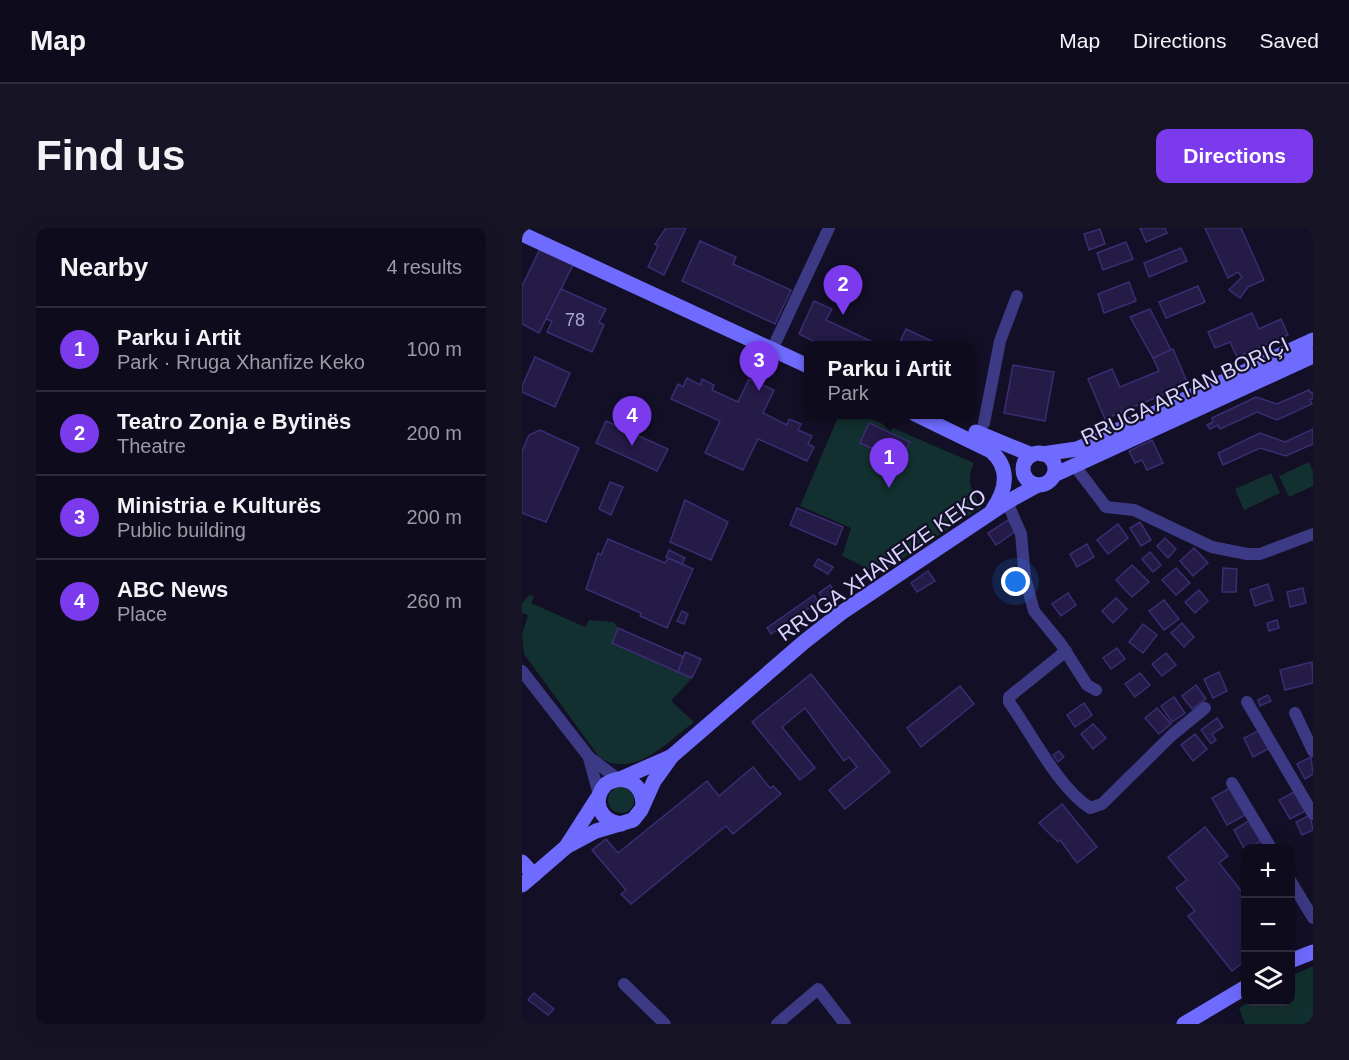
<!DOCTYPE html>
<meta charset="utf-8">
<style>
body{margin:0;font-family:Arial,sans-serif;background:#171425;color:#f1f3f6}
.controls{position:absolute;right:18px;bottom:18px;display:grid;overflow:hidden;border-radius:12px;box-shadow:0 6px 24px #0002}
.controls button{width:54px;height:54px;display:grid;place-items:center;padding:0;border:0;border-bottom:2px solid #2e2b3b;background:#0e0b1c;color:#f1f3f6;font:30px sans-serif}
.you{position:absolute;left:494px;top:354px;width:21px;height:21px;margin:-15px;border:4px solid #fff;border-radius:50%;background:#1a73e8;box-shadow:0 0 0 9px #1a73e833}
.badge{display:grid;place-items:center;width:39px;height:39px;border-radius:50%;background:#7c3aed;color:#fff;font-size:20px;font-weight:700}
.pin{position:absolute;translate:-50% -50px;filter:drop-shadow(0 2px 3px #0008)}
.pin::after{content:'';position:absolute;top:32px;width:21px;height:18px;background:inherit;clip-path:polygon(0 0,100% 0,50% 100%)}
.popup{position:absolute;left:282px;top:113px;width:171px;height:78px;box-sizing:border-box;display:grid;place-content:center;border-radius:12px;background:#0e0b1c;filter:drop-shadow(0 2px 4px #0005);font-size:20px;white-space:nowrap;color:#9b9ba3}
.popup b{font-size:22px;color:#f1f3f6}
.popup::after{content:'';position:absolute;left:50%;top:100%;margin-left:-12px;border:12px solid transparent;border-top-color:#0e0b1c}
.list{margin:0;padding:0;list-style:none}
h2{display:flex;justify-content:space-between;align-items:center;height:78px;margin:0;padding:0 24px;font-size:26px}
h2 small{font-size:20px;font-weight:400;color:#9b9ba3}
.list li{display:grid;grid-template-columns:39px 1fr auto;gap:18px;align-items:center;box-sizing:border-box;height:84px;padding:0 24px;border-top:2px solid #2e2b3b}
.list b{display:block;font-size:22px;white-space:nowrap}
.list p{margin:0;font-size:20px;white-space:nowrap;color:#9b9ba3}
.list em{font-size:20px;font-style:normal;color:#9b9ba3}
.icon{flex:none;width:33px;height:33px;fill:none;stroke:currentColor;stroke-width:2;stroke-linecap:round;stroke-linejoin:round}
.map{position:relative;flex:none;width:791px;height:796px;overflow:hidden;border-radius:12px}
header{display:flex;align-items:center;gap:36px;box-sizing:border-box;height:84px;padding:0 30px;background:#0e0b1c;border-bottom:2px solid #2e2b3b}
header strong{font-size:28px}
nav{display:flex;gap:33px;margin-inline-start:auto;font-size:21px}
.intro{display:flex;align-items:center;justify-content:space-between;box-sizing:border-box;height:144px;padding:0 36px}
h1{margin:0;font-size:42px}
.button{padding:15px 27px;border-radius:12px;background:#7c3aed;color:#fff;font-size:21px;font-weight:700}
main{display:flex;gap:36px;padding:0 36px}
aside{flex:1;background:#0e0b1c;border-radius:12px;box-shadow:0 6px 24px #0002}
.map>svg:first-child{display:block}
</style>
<header>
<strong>Map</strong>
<nav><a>Map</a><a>Directions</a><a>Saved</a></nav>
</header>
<div class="intro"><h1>Find us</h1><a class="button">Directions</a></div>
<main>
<aside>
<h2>Nearby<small>4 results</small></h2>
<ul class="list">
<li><span class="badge">1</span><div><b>Parku i Artit</b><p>Park · Rruga Xhanfize Keko</p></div><em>100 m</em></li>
<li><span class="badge">2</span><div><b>Teatro Zonja e Bytinës</b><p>Theatre</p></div><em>200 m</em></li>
<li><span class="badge">3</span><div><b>Ministria e Kulturës</b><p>Public building</p></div><em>200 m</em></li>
<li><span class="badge">4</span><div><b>ABC News</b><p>Place</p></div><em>260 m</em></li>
</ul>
</aside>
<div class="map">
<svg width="791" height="796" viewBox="0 0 791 796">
<rect width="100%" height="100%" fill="#130f26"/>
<g fill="#12302f">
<path d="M338,186L452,235C443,252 450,265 460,279L357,346L320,328L329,300L278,278L317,187Z"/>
<path d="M787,234L791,243V258L767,269L757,248Z"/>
<path d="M749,245L758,265L722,282L713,261Z"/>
<path d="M7,367L12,368L9,375L63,399L67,392L92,394L96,400L90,415L170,450L149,473L172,494C145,514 113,551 78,530L2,426L0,406L6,387L0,385V376Z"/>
<circle cx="99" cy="572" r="13"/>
<path d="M791,738V796H723L717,780L727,774H768L769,748Z"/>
</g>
<g fill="#241b47" stroke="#3b2d73" stroke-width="1.5">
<path d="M144,0H164L142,47L126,39L136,18L133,16Z"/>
<path d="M618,0H643L645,5L624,14Z"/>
<path d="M683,0H719L742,52L726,59L718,70L707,62L720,49L716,44L706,50Z"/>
<path d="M578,1L583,16L567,22L562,6Z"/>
<path d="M178,13L214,29L211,36L269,62L253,96L160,53Z"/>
<path d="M604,14L611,31L581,42L575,25Z"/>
<path d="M19,19L52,35L17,105L0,96V58Z"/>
<path d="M659,20L665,33L627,49L622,35Z"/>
<path d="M607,54L614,73L582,85L576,66Z"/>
<path d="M676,58L683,74L644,90L637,74Z"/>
<path d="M39,61L84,81L77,94L82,97L70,124L25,104L30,93L24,91Z"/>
<path d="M292,73L310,81L304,92L359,118H301L277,106Z"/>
<path d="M628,81L649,122L631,130L608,89Z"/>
<path d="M730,85L737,101L759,91L766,107L715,129L708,114L693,120L686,104Z"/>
<path d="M384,101L418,117V118H376Z"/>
<path d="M651,121L666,156L583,191L566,151L590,141L598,159L637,143L631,130Z"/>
<path d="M13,129L48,145L33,179L0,164V158Z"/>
<path d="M491,137L532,144L523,193L482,185Z"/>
<path d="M165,150L178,157L180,151L192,157L190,162L216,174L227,151L252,162L241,185L265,197L267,191L279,196L276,202L290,208L286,216L292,219L285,233L236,211L221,242L183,225L198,193L149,171L156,156L161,159Z"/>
<path d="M787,162L789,165L791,164V170L788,172L790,176L755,192L735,184L698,201L696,197L688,201L685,197L691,194L690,190L734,169L755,176Z"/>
<path d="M84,193L146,221L135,243L74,215Z"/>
<path d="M347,195L388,214L379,233L338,215Z"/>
<path d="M791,201V216L764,228L738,220L701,237L696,225L738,205L763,214Z"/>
<path d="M18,202L57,220L24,294L0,285V223L7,207Z"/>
<path d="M630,212L641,235L625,242L620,232L613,235L607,223Z"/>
<path d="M88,254L101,259L89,287L77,281Z"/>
<path d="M163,272L206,294L189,332L148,314Z"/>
<path d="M275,280L321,299L314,317L268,297Z"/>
<path d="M486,292L494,303L474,317L466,305Z"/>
<path d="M618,294L629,312L619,318L608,300Z"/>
<path d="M596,296L606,310L586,326L575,312Z"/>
<path d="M643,310L654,321L646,330L635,318Z"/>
<path d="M86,311L143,335L146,330L171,341L145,400L118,388L119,385L64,361L76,325L79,327Z"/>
<path d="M565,316L572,329L555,339L548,326Z"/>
<path d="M672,320L686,335L671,348L658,333Z"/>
<path d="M147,322L163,330L160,336L144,329Z"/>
<path d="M628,324L639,337L631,344L620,331Z"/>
<path d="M296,331L311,339L306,346L292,338Z"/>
<path d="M610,337L627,354L610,369L594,352Z"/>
<path d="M654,340L668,355L654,367L640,352Z"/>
<path d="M701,340L715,341L714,364H700Z"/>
<path d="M406,343L413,353L395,364L389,355Z"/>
<path d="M746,356L751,372L733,378L728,362Z"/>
<path d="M308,357L316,368L305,375L297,365Z"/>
<path d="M781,360L784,375L768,379L765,364Z"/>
<path d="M677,362L686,373L673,385L663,374Z"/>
<path d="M546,365L554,377L539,388L530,376Z"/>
<path d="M292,367L296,374L249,406L245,400Z"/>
<path d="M594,370L605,381L591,395L580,383Z"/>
<path d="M642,372L657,391L642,402L627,383Z"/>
<path d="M160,383L166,386L162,396L155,393Z"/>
<path d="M755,392L757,400L747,403L745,395Z"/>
<path d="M660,395L672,409L662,419L649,405Z"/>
<path d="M621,396L635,407L621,425L607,414Z"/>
<path d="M96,400L162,429L156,444L90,415Z"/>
<path d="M595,420L603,431L589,441L581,430Z"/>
<path d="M163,424L179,431L170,450L156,444Z"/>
<path d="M644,425L654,437L640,448L630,436Z"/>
<path d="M790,434L791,455L763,462L758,442Z"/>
<path d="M697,444L705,463L691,470L682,451Z"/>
<path d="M618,445L628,457L613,469L603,456Z"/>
<path d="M289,446L368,544L323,581L307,562L335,539L327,529L322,533L283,480L260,499L293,540L278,552L230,494Z"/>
<path d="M674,457L684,471L670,481L660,468Z"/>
<path d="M438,458L452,476L399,519L385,500Z"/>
<path d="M746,467L749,473L738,478L736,472Z"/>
<path d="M652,469L663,485L650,494L639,478Z"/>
<path d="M562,475L570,487L553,499L545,487Z"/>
<path d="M635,480L649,496L637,506L623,490Z"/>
<path d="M695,490L701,499L690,506L694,512L689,516L679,502Z"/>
<path d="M571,496L584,510L571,521L559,506Z"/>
<path d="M738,502L748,520L731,529L722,510Z"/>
<path d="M673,506L685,521L671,533L659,517Z"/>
<path d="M537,523L542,529L536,534L531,527Z"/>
<path d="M789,529L791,546L783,551L775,536Z"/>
<path d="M231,539L248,560L251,558L259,566L211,606L204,598L109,676L99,666L104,662L70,622L84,611L96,625L185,553L197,568Z"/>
<path d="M708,560L725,586L705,597L690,570Z"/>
<path d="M774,563L785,582L768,591L757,572Z"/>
<path d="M540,576L575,619L555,635L538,612L536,614L517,595Z"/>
<path d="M788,587L791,602L780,607L774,594Z"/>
<path d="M728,592L740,613L723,622L712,602Z"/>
<path d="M683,599L706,628L697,635L724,669V732L710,743L666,688L673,683L654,660L665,652L646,629Z"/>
<path d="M12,765L32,781L26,787L6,772Z"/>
</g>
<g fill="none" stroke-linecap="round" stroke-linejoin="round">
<g stroke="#3d3a85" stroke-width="12">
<path d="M254,113L307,0"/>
<path d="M462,195L478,113L495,68"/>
<path d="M552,237L584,279L612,282L690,319L725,326H738L791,306"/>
<path d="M485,274L499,306L503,350L512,383L539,416L565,457L574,462"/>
<path d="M544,423L487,469V474C510,506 535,558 568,580L580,576L650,507L683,480"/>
<path d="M0,443L67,529L96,551"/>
<path d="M725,474L791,586"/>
<path d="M773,485L791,523"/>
<path d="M67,530L77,567"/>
<path d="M710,555L749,620"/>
<path d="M768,652L791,690"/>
<path d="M102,756L143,796"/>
<path d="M255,796L296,761L323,796"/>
</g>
<g stroke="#6f6bff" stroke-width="15">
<path d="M0,6L286,138"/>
<path d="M393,186L469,223C488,240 485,261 471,281"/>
<path d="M454,204L510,227"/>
<circle cx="517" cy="241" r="16"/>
<path d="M520,226L555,221L791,112"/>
<path d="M532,247L791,128"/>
<path d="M98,551L148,529"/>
<path d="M99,596C77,593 69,572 84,556C102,545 120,555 121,576"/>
<path d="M44,619L74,603L111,592L119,582L132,553L150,528L282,414L319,385L485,274L516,257"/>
<path d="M0,634L12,647"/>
<path d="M0,657L44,619L76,569"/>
<path d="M768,733L791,724"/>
<path d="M662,796L724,759"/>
</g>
</g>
<g text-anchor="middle" stroke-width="4.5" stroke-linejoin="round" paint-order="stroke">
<g font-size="18" fill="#aca6d1">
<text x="53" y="98">78</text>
</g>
<g font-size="21" fill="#d9d4ff" stroke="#130f26">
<text transform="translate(663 163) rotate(-25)" y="7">RRUGA ARTAN BORIÇI</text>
<text transform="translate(360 337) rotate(-35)" y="7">RRUGA XHANFIZE KEKO</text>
</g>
</g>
</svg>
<div class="controls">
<button>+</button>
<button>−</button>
<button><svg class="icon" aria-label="layers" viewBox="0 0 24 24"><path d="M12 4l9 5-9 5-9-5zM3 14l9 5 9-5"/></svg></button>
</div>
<div class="you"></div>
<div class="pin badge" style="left:367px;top:260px">1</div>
<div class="popup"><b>Parku i Artit</b>Park</div>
<div class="pin badge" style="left:321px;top:87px">2</div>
<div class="pin badge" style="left:237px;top:163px">3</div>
<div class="pin badge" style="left:110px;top:218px">4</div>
</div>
</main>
